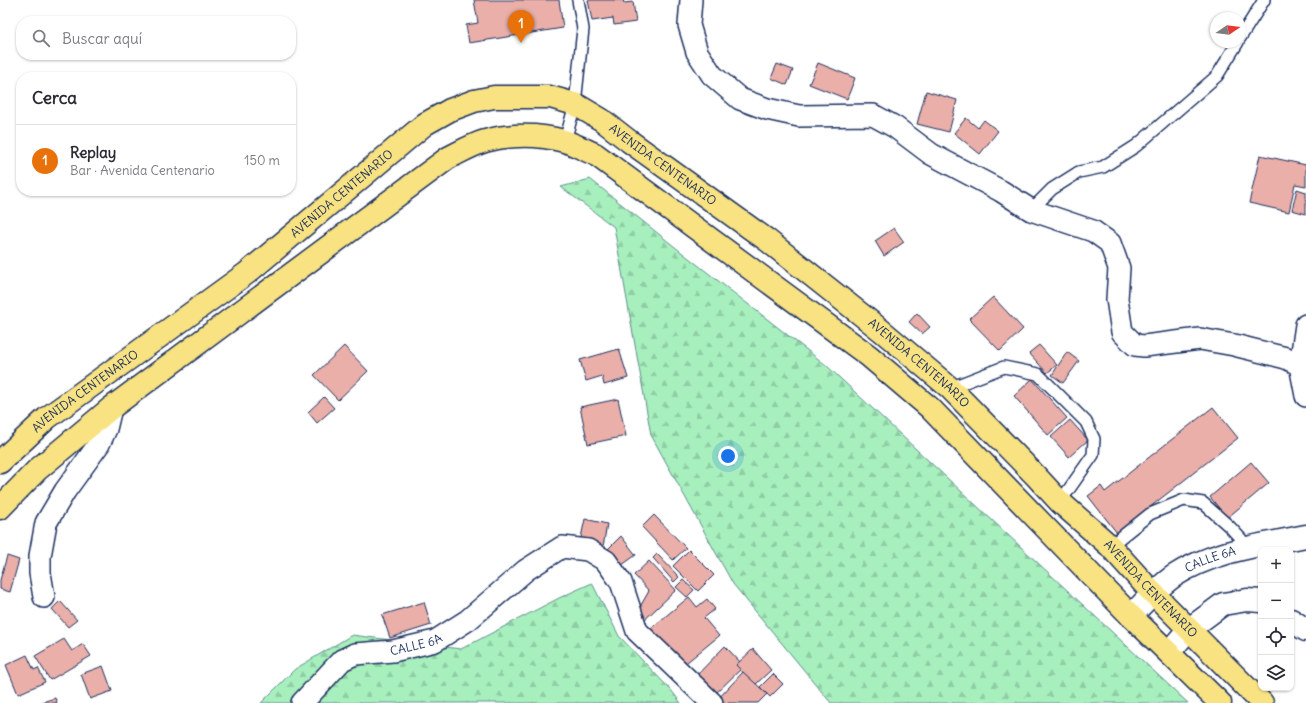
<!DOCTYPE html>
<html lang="es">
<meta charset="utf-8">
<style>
body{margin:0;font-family:Delius,sans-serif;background:#f7f7f7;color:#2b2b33}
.controls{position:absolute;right:12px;bottom:12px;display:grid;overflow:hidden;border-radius:8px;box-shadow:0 1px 3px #0004}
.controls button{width:36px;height:36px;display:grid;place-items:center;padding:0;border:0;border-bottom:1px solid #e1e1e2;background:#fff;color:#2b2b33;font:20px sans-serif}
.compass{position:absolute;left:1210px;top:12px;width:36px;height:36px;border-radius:50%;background:#fff;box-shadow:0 1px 3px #0004;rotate:77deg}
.you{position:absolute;left:728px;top:456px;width:14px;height:14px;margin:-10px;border:3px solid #fff;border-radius:50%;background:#1a73e8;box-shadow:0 0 0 6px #1a73e833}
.badge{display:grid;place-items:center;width:26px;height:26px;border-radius:50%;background:#0f766e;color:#fff;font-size:13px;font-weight:700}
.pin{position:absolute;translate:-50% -33px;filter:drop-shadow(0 1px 2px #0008)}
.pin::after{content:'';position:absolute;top:21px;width:14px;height:12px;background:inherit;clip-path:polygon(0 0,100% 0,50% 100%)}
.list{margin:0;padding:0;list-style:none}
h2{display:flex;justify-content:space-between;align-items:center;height:52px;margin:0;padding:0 16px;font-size:17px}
h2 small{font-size:13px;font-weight:400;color:#7c7c81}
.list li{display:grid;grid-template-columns:26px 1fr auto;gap:12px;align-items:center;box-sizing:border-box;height:72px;padding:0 16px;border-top:1px solid #e1e1e2}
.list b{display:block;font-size:15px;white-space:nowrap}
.list p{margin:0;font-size:13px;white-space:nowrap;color:#7c7c81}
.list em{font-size:13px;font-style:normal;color:#7c7c81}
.icon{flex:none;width:22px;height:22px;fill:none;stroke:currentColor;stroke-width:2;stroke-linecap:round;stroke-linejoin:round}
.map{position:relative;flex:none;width:1306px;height:703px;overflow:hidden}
.search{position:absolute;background:#fff;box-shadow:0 1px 3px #0004;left:16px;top:16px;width:280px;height:44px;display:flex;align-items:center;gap:10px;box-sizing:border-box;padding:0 14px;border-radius:16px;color:#7c7c81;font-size:15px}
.panel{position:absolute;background:#fff;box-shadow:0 1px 3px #0004;left:16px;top:72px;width:280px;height:124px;border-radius:16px}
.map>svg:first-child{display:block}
</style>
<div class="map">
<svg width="1306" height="703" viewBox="0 0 1306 703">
<defs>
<pattern id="forest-firs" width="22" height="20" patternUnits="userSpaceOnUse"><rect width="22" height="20" fill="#a7efbd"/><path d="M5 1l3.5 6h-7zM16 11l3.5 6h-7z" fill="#8fcda5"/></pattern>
</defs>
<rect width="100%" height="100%" fill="#fff"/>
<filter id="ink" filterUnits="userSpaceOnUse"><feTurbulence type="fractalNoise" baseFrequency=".025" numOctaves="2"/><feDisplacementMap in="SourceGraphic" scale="8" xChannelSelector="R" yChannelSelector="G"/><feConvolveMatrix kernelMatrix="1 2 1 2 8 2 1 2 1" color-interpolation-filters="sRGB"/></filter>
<g filter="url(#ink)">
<g fill="url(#forest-firs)" stroke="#618f8e">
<path d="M590,179L680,251L826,365L1188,703H831L733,584L651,435L614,227L561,187Z"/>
<path d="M592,583L619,636L671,690L681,703H261L295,669L352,635L461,649L559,598Z"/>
</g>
<g fill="#eaafa9" stroke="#1b2f5e">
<path d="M474,0H559L563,28L469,43L466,25L478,23Z"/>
<path d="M588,0H623L624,3L633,2L636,22L614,25L613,18L592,21Z"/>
<path d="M818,63L855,78L847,99L809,84Z"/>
<path d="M777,64L793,70L787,85L771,78Z"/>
<path d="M926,91L957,100L949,132L917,124Z"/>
<path d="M966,118L978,128L984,120L998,131L980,154L954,133Z"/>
<path d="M1260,155L1306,165V186L1295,184L1289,212L1249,203Z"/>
<path d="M1297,189L1306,192V214L1292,210Z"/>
<path d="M894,228L904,242L884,256L875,241Z"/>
<path d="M993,297L1023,329L1000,351L969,319Z"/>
<path d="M917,313L930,327L922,334L909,322Z"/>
<path d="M1039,345L1057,365L1047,373L1029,353Z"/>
<path d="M344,346L368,371L338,400L314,375Z"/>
<path d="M619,349L628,378L604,385L602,376L586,381L580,360Z"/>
<path d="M1067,352L1079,361L1063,383L1052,375Z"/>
<path d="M1032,379L1067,418L1048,435L1014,396Z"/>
<path d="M324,397L334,408L317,423L308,412Z"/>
<path d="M618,399L626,436L588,444L580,407Z"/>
<path d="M1213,407L1238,438L1117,533L1088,496L1101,486L1105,492Z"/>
<path d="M1070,420L1088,440L1069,457L1051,437Z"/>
<path d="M1251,462L1269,483L1227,518L1210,497Z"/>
<path d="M654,515L686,548L673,560L642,527Z"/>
<path d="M585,519L607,524L603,547L580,542Z"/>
<path d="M621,536L636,555L618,568L605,552Z"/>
<path d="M689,550L714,575L698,591L673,566Z"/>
<path d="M657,554L679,577L674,582L653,558Z"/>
<path d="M7,556L19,560L10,592L0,589V580Z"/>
<path d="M649,561L676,590L639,625L637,612L649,591L634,575Z"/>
<path d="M683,580L694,590L687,597L676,587Z"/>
<path d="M689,597L697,607L707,599L715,609L704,618L719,636L681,667L650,629Z"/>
<path d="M60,601L77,620L68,627L52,609Z"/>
<path d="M424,602L431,625L390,638L382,615Z"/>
<path d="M64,639L72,651L83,644L91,656L50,680L35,656Z"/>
<path d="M725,646L744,666L712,697L694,678Z"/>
<path d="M753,649L771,670L755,685L736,665Z"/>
<path d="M27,655L34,670L38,668L45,682L18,694L6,665Z"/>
<path d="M103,666L112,691L90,699L81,674Z"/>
<path d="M743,672L767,694L758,703H720L717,700Z"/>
<path d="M773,674L783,684L770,697L760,687Z"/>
<path d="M55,698L57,703H39Z"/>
</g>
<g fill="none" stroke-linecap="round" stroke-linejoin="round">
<defs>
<g id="lane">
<path d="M1240,38L1264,0"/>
<path d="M565,141L575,104L583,29L578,0"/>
<path d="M1031,210L1052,189L1079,172L1103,167L1136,146L1217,76L1238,42"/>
<path d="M950,388L1004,367L1038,374L1086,422L1094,439L1093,455L1060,502"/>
<path d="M1110,546L1150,514L1184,500L1203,503L1230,527L1241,539L1242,550"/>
</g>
<g id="street">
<path d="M691,0L689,25L697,52L712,75L740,99L767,109L799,116L873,115L895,127L931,154L1001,191L1031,210L1093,231L1110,243L1119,268L1117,299L1122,332L1135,345L1144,346L1200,339L1234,345L1286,358L1300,365L1306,396"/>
<path d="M1300,365L1306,325"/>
<path d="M44,597L40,573V556L46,523L65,491L99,444L106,429L111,408"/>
<path id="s1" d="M302,703L342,660L355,654L393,651L435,641L468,620L526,570L562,547L588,550L606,561L621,582L637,631L712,703"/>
</g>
<g id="secondary">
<path id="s2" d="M1131,616C1144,602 1158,587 1174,576C1212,551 1262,545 1306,536"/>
<path d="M1291,620L1306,630"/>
<path d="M1169,652L1188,630L1223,604L1247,600L1261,601"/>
</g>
<g id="primary">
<path id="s3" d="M0,462L47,418L247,273L425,124L450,110L474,101L494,97H550L575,104L602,120L629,141L767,240L882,331L950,388L1035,475L1060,502L1110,546L1148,588L1262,703"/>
<path d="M0,508L37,470L111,408L448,158C460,152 472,145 485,141C510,134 539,134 564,141C574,144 585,150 595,154L869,356L930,408L1131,616L1220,703"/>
</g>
</defs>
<use href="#lane" stroke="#1b2f5e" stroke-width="14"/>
<use href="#street" stroke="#1b2f5e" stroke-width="24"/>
<use href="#secondary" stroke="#1b2f5e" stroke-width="25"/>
<use href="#primary" stroke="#1b2f5e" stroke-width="25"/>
<use href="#lane" stroke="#fff" stroke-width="11"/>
<use href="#street" stroke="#fff" stroke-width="21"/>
<use href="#secondary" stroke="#fff" stroke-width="22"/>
<use href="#primary" stroke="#f8e281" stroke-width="22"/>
</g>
</g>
<g text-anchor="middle" stroke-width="3.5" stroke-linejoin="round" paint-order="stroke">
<g font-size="12" fill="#1b2f5e" stroke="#fff">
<text dy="4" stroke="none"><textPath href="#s3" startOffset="807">AVENIDA CENTENARIO</textPath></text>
<text dy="4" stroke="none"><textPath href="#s3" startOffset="435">AVENIDA CENTENARIO</textPath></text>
<text dy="4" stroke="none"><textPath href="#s3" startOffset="1131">AVENIDA CENTENARIO</textPath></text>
<text dy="4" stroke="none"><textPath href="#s3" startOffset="111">AVENIDA CENTENARIO</textPath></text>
<text dy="4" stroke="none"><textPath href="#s2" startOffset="99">CALLE 6A</textPath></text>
<text dy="4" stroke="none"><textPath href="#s3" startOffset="1455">AVENIDA CENTENARIO</textPath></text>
<text dy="4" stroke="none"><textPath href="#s1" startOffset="135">CALLE 6A</textPath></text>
</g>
</g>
</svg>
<div class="controls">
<button>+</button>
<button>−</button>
<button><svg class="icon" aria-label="locate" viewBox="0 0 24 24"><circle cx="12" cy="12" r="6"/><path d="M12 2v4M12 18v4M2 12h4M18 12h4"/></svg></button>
<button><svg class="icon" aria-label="layers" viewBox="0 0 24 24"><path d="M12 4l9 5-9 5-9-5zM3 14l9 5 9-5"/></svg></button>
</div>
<svg class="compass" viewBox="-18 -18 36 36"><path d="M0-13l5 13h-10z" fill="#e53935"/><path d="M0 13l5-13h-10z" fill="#7c7c81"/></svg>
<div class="you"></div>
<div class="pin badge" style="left:521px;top:43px;background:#e8710a">1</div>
<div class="search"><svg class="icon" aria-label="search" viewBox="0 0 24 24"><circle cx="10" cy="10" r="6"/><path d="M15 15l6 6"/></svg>Buscar aquí</div>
<section class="panel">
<h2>Cerca<small></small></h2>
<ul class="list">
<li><span class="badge" style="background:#e8710a">1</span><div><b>Replay</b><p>Bar · Avenida Centenario</p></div><em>150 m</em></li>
</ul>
</section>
</div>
